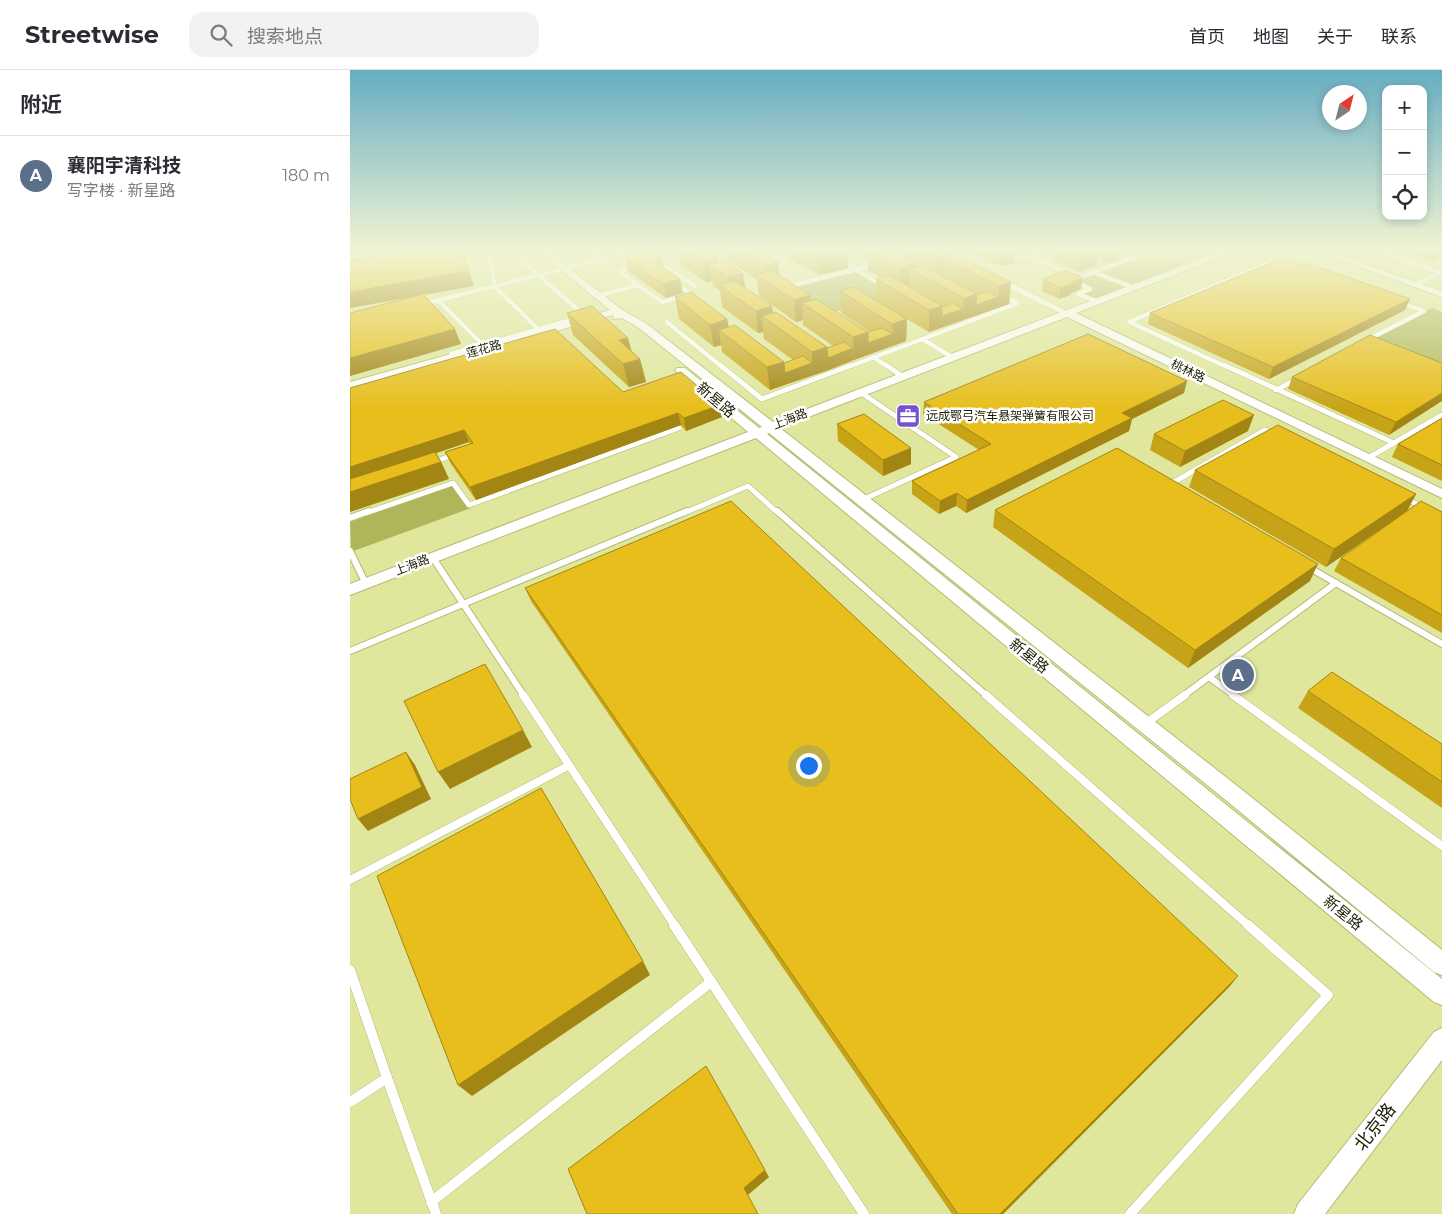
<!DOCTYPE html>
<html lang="zh">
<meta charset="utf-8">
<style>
body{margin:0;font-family:Montserrat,"Noto Sans SC",sans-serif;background:#f2f2f3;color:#2b2b33}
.controls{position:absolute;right:15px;top:15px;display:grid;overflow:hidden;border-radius:10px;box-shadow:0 2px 8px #0003}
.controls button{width:45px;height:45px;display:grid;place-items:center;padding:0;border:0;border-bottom:1px solid #e1e1e2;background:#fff;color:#2b2b33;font:25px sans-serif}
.compass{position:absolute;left:972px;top:15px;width:45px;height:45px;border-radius:50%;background:#fff;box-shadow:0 2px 8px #0003;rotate:35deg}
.you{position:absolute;left:458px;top:695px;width:18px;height:18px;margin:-12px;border:4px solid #fff;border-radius:50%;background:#1a73e8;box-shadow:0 0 0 8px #1a73e833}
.badge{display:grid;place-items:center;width:32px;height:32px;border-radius:50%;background:#7754cd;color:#fff;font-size:16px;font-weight:700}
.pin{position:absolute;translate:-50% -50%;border:2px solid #fff;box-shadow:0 1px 5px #0006}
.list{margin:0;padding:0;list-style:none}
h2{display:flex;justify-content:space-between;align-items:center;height:65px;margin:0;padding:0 20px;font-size:21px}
h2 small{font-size:16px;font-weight:400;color:#7c7c81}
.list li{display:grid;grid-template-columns:32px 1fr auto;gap:15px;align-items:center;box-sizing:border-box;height:80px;padding:0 20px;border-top:1px solid #e1e1e2}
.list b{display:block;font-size:19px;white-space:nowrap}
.list p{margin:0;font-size:16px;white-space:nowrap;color:#7c7c81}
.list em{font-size:16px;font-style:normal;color:#7c7c81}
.icon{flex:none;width:28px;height:28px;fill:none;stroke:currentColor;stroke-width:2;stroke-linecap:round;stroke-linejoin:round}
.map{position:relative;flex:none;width:1092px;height:1144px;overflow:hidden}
header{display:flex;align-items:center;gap:30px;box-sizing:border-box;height:70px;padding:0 25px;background:#fff;border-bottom:1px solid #e1e1e2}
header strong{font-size:24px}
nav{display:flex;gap:28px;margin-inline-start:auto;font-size:18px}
.search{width:350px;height:45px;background:#f2f2f3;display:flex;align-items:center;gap:12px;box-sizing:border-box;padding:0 18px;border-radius:15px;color:#7c7c81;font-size:19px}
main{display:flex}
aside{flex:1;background:#fff}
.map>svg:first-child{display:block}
</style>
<header>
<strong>Streetwise</strong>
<div class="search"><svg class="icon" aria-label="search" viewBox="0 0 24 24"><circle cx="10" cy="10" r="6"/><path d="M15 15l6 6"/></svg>搜索地点</div>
<nav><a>首页</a><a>地图</a><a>关于</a><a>联系</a></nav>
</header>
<main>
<aside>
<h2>附近<small></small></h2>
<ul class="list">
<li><span class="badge" style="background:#5c6f8a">A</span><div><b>襄阳宇清科技</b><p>写字楼 · 新星路</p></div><em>180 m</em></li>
</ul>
</aside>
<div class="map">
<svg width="1092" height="1144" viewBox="0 0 1092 1144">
<rect width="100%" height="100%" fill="#e0e79d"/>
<g fill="#afb65a">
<path d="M804,180H881L746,231L728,224L739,219L720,211Z"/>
<path d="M506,199L546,223L473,246L431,219Z"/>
<path d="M1082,238L1092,242V300L1017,270Z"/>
<path d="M103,413L121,438L1,482L0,448Z"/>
</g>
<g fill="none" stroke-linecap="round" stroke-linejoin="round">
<defs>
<g id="service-far4">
<path d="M138,180L145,217L191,262"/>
<path d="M240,180L253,190"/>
<path d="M651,180L668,187L684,188L728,208L804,180"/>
<path d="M1022,180L1092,203"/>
<path d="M104,185L137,180"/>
<path d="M681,187L704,180"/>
<path d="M491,191L534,216"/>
<path d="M305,193H309L345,216"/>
<path d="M285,197L269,201L288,215"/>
<path d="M743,202L782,217"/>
<path d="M725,212L740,219L728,224L746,231"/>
<path d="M1065,215L1091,202"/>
<path d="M437,217L526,194"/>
<path d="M248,226L288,215L312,232L341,224L325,213"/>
<path d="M88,230L134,276"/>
<path d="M73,234L277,183L271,180"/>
<path d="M317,252L372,297"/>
<path d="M572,269L602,287"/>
<path d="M1017,270L1074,241L1049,232"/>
<path d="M101,284L221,250L233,244L162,182L138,180"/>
<path d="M523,287L538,297"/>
<path d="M498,297L668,233L653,226"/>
<path d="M877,297L779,252L920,192H932"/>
</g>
<g id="service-far3">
<path d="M370,295L412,329L502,295"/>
<path d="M536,295L552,306"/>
<path d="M874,295L1044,373"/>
<path d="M926,320L949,308"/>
<path d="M510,322L606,387L512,430"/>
<path d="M1018,388L1092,345"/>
<path d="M81,393L106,384"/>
<path d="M817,416L915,360L925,365"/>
<path d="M1054,428L1085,443"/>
<path d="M16,443L103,413L119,435L329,358"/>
<path d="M334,443L398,416L428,443"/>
</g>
<g id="service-far2">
<path d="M427,441L637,626"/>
<path d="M1082,441L1092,446"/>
<path d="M0,448L19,441"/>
<path d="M0,481L16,514"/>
<path d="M83,488L174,626"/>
<path d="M958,497L1092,574"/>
<path d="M0,581L337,441"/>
<path d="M859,607L885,626"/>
<path d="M833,626L986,513"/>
</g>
<g id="service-far1">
<path d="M173,625L325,856"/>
<path d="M636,625L899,856"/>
<path d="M883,625L1092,776"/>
<path d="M795,654L835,625"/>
<path d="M0,810L218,696"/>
</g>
<g id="service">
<path d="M324,855L514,1144"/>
<path d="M0,900L37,1008"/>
<path d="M0,1032L37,1008L86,1144"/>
<path d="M81,1132L361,912"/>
<path d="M780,1144L978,925L898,855"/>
</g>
<path id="minor" d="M643,207H649L721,243L714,245L643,211Z"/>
<g id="tertiary">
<path d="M44,180H62L58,183L0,192V186Z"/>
<path d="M187,180H196L271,239L297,254L423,352L874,180H885L884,182L726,243L1092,419V428L717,247L430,358L886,715L1092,880V905L1084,902L872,727L419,363L417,364L1092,909V935L1084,932L406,368L0,525V514L398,362L327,302L325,300L327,298H335L409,358L412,357L289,258L272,248L264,249L263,245L0,319V312L260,240Z"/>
<path d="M963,180H974L1092,221V227Z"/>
<path d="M1092,958V990L975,1144H944L948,1134L1084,962Z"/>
</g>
</defs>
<use href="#service-far4" stroke="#b4bb73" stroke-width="5"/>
<use href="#service-far3" stroke="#b4bb73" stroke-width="6"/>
<use href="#service-far2" stroke="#b4bb73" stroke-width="8"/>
<use href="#service-far1" stroke="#b4bb73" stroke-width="9"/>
<use href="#service" stroke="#b4bb73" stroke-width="11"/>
<use href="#minor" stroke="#b4bb73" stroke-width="1"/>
<use href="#tertiary" stroke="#b4bb73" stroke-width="2"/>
<use href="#service-far4" stroke="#fff" stroke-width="4.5"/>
<use href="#service-far3" stroke="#fff" stroke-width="5"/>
<use href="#service-far2" stroke="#fff" stroke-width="6"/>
<use href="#service-far1" stroke="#fff" stroke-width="8"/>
<use href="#service" stroke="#fff" stroke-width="10"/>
<use href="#minor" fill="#fff" fill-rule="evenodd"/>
<use href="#tertiary" fill="#fff" fill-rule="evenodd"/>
</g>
<g fill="#c7a317" fill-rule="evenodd">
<path d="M328,180H356L368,187V192L395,218L422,236L423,243L477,278L483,276L453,255V250L446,252L409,226L407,210L378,190L376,180H408L430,206L460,231L518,262H520L491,243L490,221L526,231V209L531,208L518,200V190L498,180H594L600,187L661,212L659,234L579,262L557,249L556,271L420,320L372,282L371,275L364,277L329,249L325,227L377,249L379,257L434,293L443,290L414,269L413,262L408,263L372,237L370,221L363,216L362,211L356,212L331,195ZM554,184V188L549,185Z"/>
<path d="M438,180H497L498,198L469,205L455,197V194L451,195L447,194L438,188Z"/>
<path d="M615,180H665L664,193L652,196L646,193L643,194Z"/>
<path d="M704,180H790V183L781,186L769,185L767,191L754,193L747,190L746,196L729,202L703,191Z"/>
<path d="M1049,180H1092V183L1090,182L1088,188L1082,191Z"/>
<path d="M275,187L312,188L314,198L330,209L333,223L316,228L278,201Z"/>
<path d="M952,195L1055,240L919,309L798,254L800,243Z"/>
<path d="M733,208L731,219L721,223L720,225L709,229L692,221L693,210Z"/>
<path d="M217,243L290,289L296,312L279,317L223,265Z"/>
<path d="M1092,293L1039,365L938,319L942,307Z"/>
<path d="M0,318L273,322L370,335L372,347L336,361L331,355L126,430L101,394L95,382L120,374L119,372L86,383L91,392L99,409Z"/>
<path d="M834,323L782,349L779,361L616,443L606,436L589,444L562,424V411L629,380L573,344L574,332Z"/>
<path d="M1092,348V411L1042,387L1048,374Z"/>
<path d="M487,354L561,394L533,406L488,371Z"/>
<path d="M898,361L830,397L800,380L804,364Z"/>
<path d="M845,400L1066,424L1057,441L976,497L839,417Z"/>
<path d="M645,440L960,511L838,598L643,457Z"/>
<path d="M1092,442V563L984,501L991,488Z"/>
<path d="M175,518L880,916L653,1144H602L181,531Z"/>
<path d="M958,621L1092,674V738L948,638Z"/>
</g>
<g fill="#a28513">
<path d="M450,180H454L455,194L451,195Z"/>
<path d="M488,180H498V198L469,205L467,184Z"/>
<path d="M522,180H554V184L535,189Z"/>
<path d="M644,180H647L646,193L643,194Z"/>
<path d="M654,180H665L664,193L652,196Z"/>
<path d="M738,180H749L746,196L729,202L732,182Z"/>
<path d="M782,180H790V183L781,186Z"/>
<path d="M1087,180H1092L1088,188L1082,191Z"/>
<path d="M769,181L767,191L754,193L756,182Z"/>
<path d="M600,183V191L594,188L593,205L586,207L587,187Z"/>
<path d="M114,186L124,216L0,238V222Z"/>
<path d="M368,187L370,202L359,195L362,211L356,212L353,191Z"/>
<path d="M312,188L314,202L302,190Z"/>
<path d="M428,192L430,213L417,212L415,196Z"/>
<path d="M564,193V201L559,199V216L550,218V197Z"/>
<path d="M393,203L396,224L380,223L378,207Z"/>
<path d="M733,208L731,219L721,223L720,225L709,229L711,218L720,213Z"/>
<path d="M330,209L333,223L316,228L313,214Z"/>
<path d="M661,212L659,234L613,250L614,228L627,224L626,235L648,227L649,216Z"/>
<path d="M460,225L461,240L452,233L453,250L446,252L444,230Z"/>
<path d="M1060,229L1055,240L919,309L923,297Z"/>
<path d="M422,236L424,255L412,246L413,262L408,263L406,241Z"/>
<path d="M592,236V246L613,239V250L579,262V240Z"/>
<path d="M377,249L380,268L369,260L371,275L364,277L360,255Z"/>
<path d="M557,249L556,271L504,290L503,267L518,262L543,264L542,254Z"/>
<path d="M105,259L111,274L0,306V288Z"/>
<path d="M278,268L284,290L269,270Z"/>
<path d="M477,277L478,288L503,278L504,290L479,300L420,320L417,297L434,292L435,303L462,293V282Z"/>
<path d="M290,289L296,312L279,317L273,294Z"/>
<path d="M837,311L834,323L782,349L779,361L616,443L617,430L772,343Z"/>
<path d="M1092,323V331L1039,365L1046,352Z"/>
<path d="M370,335L372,347L336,361L334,348Z"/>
<path d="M328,343L331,355L126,430L120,417Z"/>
<path d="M904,345L898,361L830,397L835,381Z"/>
<path d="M114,360L119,372L0,412V397Z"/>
<path d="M561,378V394L533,406V390Z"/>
<path d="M91,392L99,409L0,442V422Z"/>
<path d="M607,423L606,436L589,444L590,431Z"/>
<path d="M1066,424L1057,441L976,497L984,479Z"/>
<path d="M968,494L960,511L838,598L845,580Z"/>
<path d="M173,660L182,677L100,719L88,702Z"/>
<path d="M56,682L65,695L81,729L18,761L8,749Z"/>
<path d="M293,891L300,905L122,1026L108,1015Z"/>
<path d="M888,906L880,916L653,1144H650Z"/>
<path d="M415,1100L419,1107L398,1125L408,1144L394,1118Z"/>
</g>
<g fill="#e7be1b" stroke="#a28513">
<path d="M64,180H111L119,201L0,222V190Z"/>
<path d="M300,180L312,188L302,190L330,209L313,214L275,187Z"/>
<path d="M336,180H356L368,187L353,191Z"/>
<path d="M390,180H408L428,192L415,196Z"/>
<path d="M459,180H488L467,184Z"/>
<path d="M517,180H538L564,193L550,197Z"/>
<path d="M573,180H594L600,183L587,187Z"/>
<path d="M727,180H738L732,182Z"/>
<path d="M750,180H769V181L756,182Z"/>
<path d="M606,185L661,212L649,216L594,188Z"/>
<path d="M933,188L952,195L957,193L1060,229L923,297L800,243Z"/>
<path d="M375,191L393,203L378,207L359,195Z"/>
<path d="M572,195L627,224L614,228L559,199Z"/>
<path d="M421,200L460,225L444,230L406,205Z"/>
<path d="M714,200L733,208L720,213L722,214L711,218L693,210Z"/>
<path d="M539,205L592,236L579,240L526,209Z"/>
<path d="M385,211L422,236L406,241L369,215Z"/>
<path d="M504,217L557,249L542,254L490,221Z"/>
<path d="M638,221L648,227L626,235L627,225Z"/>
<path d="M341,222L377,249L360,255L325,227Z"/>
<path d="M73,224L105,259L0,288V243Z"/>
<path d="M466,229L518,262L503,267L452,233Z"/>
<path d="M603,233L613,239L592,246V237Z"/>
<path d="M242,236L278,268L269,270L290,289L273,294L217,243Z"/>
<path d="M426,242L477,277L462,282L412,246Z"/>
<path d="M385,255L434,292L417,297L369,260Z"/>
<path d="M532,258L543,264L518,273V262Z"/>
<path d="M205,259L273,322L331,302L370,335L334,348L328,343L120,417L95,382L123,373L114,360L0,397V318Z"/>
<path d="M738,264L837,311L772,343L782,348L617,430L607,423L590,431L562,411L641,374L574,332Z"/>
<path d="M1020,265L1092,293V323L1046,352L942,307Z"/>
<path d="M494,272L503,278L478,288L477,278Z"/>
<path d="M453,286L462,293L435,303L434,293Z"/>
<path d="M873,330L904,345L835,381L804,364Z"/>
<path d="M514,344L561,378L533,390L487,354Z"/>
<path d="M1092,348V395L1048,374Z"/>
<path d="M928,355L1066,424L984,479L845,400Z"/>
<path d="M767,378L968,494L845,580L645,440Z"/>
<path d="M85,382L91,392L0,422V409Z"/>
<path d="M381,431L888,906L650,1144H608L175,518Z"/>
<path d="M1071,431L1092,442V545L991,488Z"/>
<path d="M135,594L173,660L88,702L54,631Z"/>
<path d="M982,602L1092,674V712L958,621Z"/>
<path d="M56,682L72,717L8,749L0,729V709Z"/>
<path d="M191,718L293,891L108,1015L27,806Z"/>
<path d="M356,996L415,1100L394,1118L408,1144H237L218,1099Z"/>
</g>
<linearGradient id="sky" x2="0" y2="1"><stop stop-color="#66adc2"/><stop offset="0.53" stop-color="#f1f4d3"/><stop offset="1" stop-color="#f1f4d3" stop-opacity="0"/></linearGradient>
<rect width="1092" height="340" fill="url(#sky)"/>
<defs>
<symbol id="office-square" viewBox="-11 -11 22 22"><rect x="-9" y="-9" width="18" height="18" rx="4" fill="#7754cd" stroke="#fff"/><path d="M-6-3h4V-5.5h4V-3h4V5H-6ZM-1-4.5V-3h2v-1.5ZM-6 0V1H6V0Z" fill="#fff"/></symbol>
</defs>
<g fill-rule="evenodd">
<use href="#office-square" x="544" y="332" width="28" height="28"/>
</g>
<g text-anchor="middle" stroke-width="5" stroke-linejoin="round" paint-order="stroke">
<g font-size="12" fill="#1c1d01" stroke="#fff">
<text transform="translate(134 279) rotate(-16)" y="4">莲花路</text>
<text transform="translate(838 301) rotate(26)" y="4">桃林路</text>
<text transform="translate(440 349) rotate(-21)" y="4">上海路</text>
<text transform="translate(62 495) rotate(-21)" y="4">上海路</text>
</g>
<g font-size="12" fill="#1c1d01" stroke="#fff" text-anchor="start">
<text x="576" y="350">远成鄂弓汽车悬架弹簧有限公司</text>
</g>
<g font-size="15" fill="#1c1d01" stroke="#fff">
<text transform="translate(366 330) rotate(40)" y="5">新星路</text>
<text transform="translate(679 586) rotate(39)" y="5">新星路</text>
<text transform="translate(993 843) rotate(39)" y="5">新星路</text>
</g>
<g font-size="18" fill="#1c1d01" stroke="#fff">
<text transform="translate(1025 1057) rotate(-52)" y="6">北京路</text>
</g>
</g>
</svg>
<div class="controls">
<button>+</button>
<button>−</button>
<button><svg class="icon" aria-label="locate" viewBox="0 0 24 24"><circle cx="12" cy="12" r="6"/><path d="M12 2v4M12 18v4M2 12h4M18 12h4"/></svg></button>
</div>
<svg class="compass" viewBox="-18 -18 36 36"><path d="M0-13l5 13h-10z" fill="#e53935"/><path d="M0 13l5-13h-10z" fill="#7c7c81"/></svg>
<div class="you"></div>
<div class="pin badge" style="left:888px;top:605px;background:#5c6f8a">A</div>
</div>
</main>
